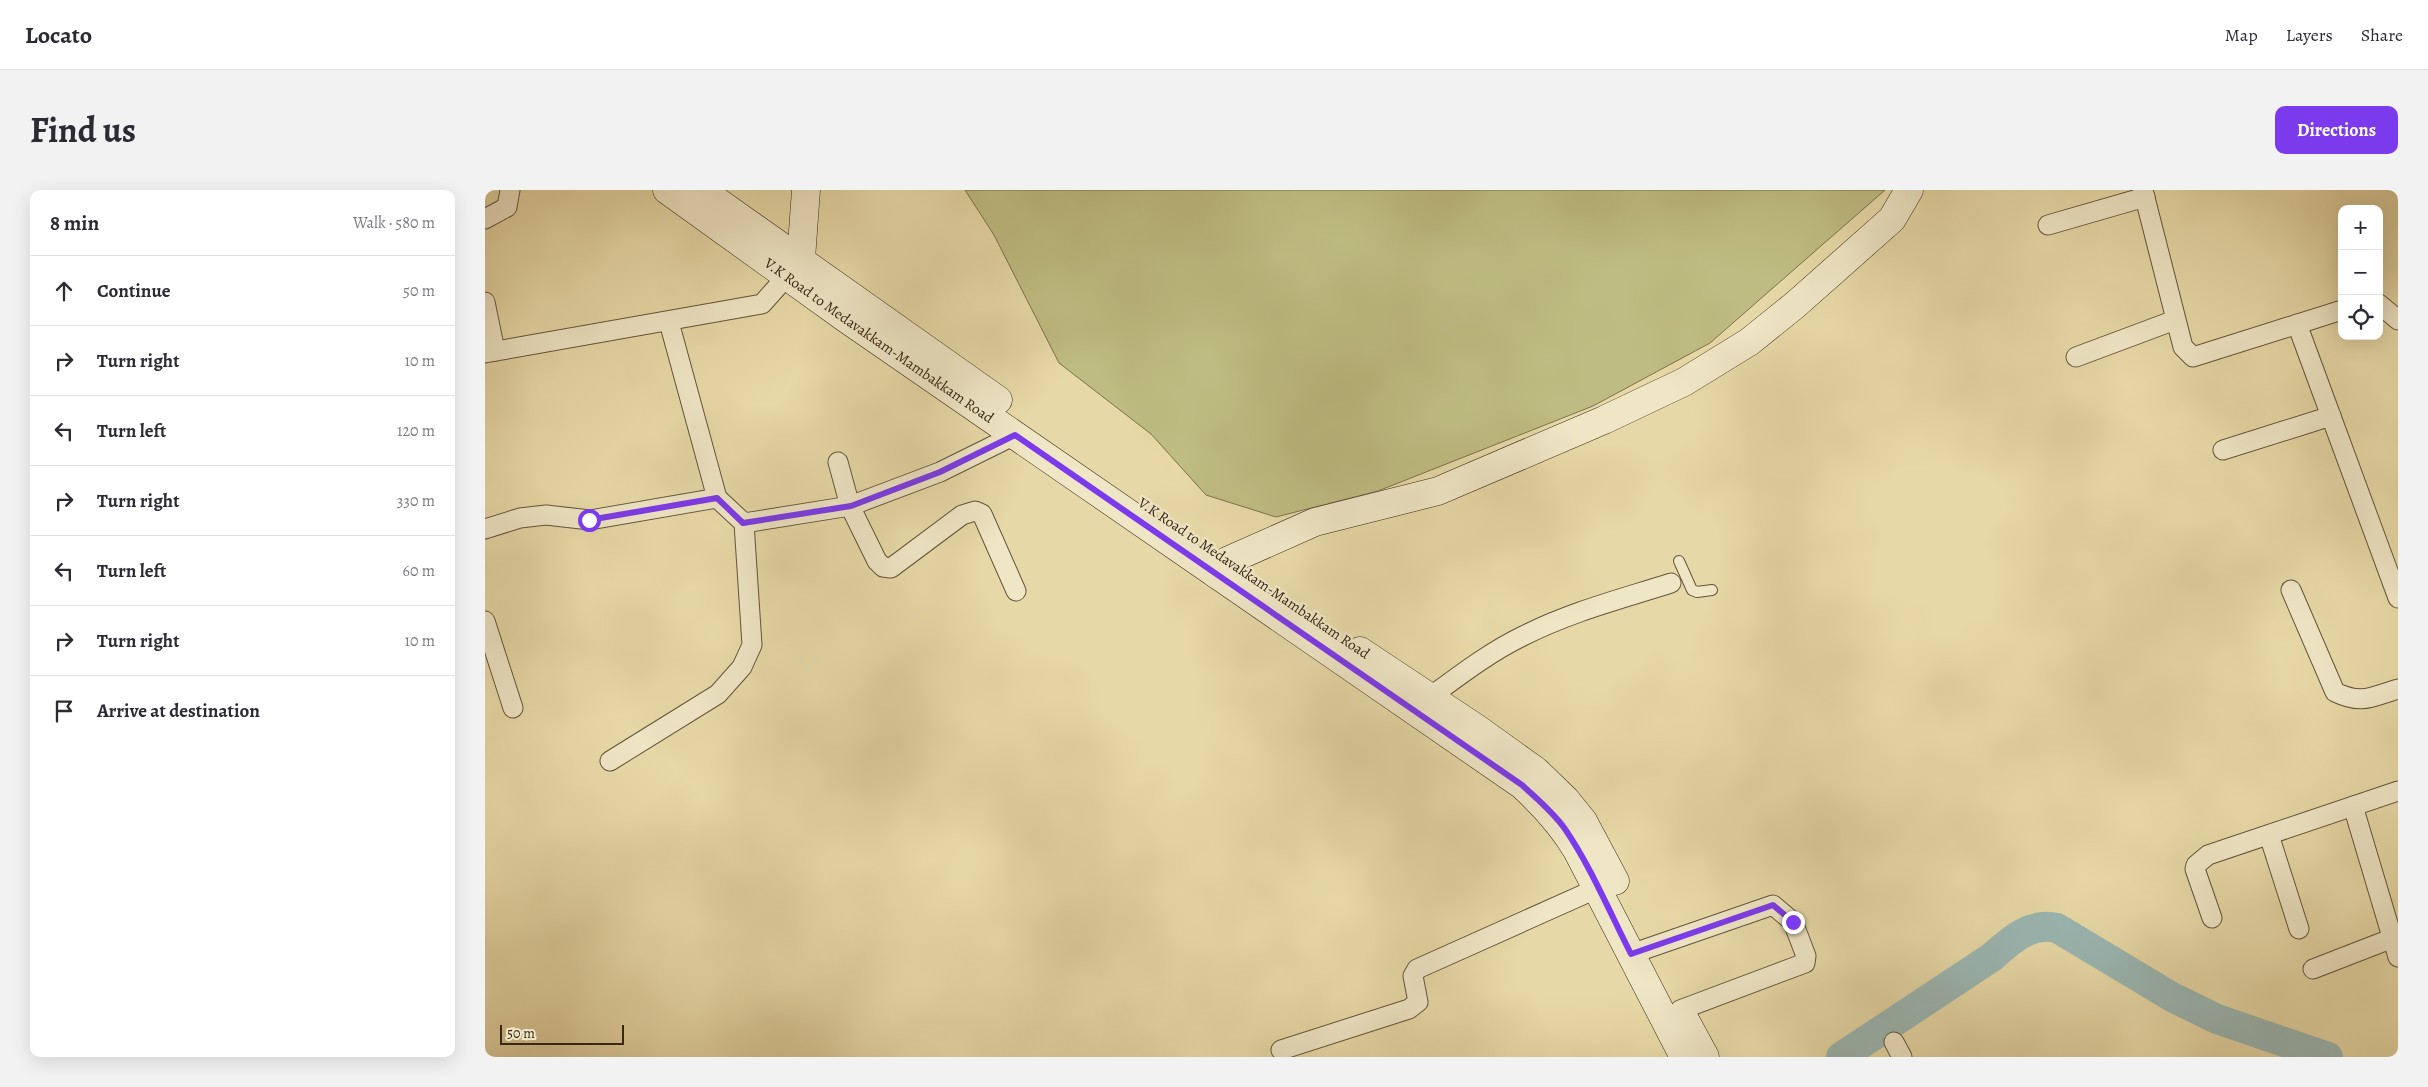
<!DOCTYPE html>
<meta charset="utf-8">
<style>
body{margin:0;font-family:Alegreya,serif;background:#f2f2f3;color:#2b2b33}
.controls{position:absolute;right:15px;top:15px;display:grid;overflow:hidden;border-radius:10px;box-shadow:0 5px 20px #0002}
.controls button{width:45px;height:45px;display:grid;place-items:center;padding:0;border:0;border-bottom:1px solid #e1e1e2;background:#fff;color:#2b2b33;font:25px sans-serif}
.scale{position:absolute;left:15px;bottom:12px;width:124px;box-sizing:border-box;padding-left:5px;border:2px solid #382817;border-top:0;font-size:14px;line-height:18px;white-space:nowrap;color:#382817;-webkit-text-stroke:4px #efe6c6;paint-order:stroke}
.stop{position:absolute;width:15px;height:15px;margin:-11px;border:4px solid #7c3aed;border-radius:50%;background:#fff}
.stop.end{background:#7c3aed;border-color:#fff;box-shadow:0 1px 5px #0008}
.list{margin:0;padding:0;list-style:none}
h2{display:flex;justify-content:space-between;align-items:center;height:65px;margin:0;padding:0 20px;font-size:21px}
h2 small{font-size:16px;font-weight:400;color:#7c7c81}
.list li{display:grid;grid-template-columns:32px 1fr auto;gap:15px;align-items:center;box-sizing:border-box;height:70px;padding:0 20px;border-top:1px solid #e1e1e2}
.list b{display:block;font-size:19px;white-space:nowrap}
.list em{font-size:16px;font-style:normal;color:#7c7c81}
.icon{flex:none;width:28px;height:28px;fill:none;stroke:currentColor;stroke-width:2;stroke-linecap:round;stroke-linejoin:round}
.map{position:relative;flex:none;width:1913px;height:867px;overflow:hidden;border-radius:10px}
header{display:flex;align-items:center;gap:30px;box-sizing:border-box;height:70px;padding:0 25px;background:#fff;border-bottom:1px solid #e1e1e2}
header strong{font-size:24px}
nav{display:flex;gap:28px;margin-inline-start:auto;font-size:18px}
.intro{display:flex;align-items:center;justify-content:space-between;box-sizing:border-box;height:120px;padding:0 30px}
h1{margin:0;font-size:35px}
.button{padding:12px 22px;border-radius:10px;background:#7c3aed;color:#fff;font-size:18px;font-weight:700}
main{display:flex;gap:30px;padding:0 30px}
aside{flex:1;background:#fff;border-radius:10px;box-shadow:0 5px 20px #0002}
.map>svg:first-child{display:block}
</style>
<header>
<strong>Locato</strong>
<nav><a>Map</a><a>Layers</a><a>Share</a></nav>
</header>
<div class="intro"><h1>Find us</h1><a class="button">Directions</a></div>
<main>
<aside>
<h2>8 min<small>Walk · 580 m</small></h2>
<ul class="list">
<li><svg class="icon" aria-label="ahead" viewBox="0 0 24 24"><path d="M12 20V5M6 11l6-6 6 6"/></svg><div><b>Continue</b></div><em>50 m</em></li>
<li><svg class="icon" aria-label="right" viewBox="0 0 24 24"><path d="M7 20v-9h11M14 6l5 5-5 5"/></svg><div><b>Turn right</b></div><em>10 m</em></li>
<li><svg class="icon" aria-label="left" viewBox="0 0 24 24"><path d="M17 20v-9H6M10 6l-5 5 5 5"/></svg><div><b>Turn left</b></div><em>120 m</em></li>
<li><svg class="icon" aria-label="right" viewBox="0 0 24 24"><path d="M7 20v-9h11M14 6l5 5-5 5"/></svg><div><b>Turn right</b></div><em>330 m</em></li>
<li><svg class="icon" aria-label="left" viewBox="0 0 24 24"><path d="M17 20v-9H6M10 6l-5 5 5 5"/></svg><div><b>Turn left</b></div><em>60 m</em></li>
<li><svg class="icon" aria-label="right" viewBox="0 0 24 24"><path d="M7 20v-9h11M14 6l5 5-5 5"/></svg><div><b>Turn right</b></div><em>10 m</em></li>
<li><svg class="icon" aria-label="arrive" viewBox="0 0 24 24"><path d="M6 21V4h12l-3 4 3 4H6"/></svg><div><b>Arrive at destination</b></div></li>
</ul>
</aside>
<div class="map">
<svg width="1913" height="867" viewBox="0 0 1913 867">
<rect width="100%" height="100%" fill="#e7d9a7"/>
<filter id="stains"><feTurbulence type="fractalNoise" baseFrequency=".004" numOctaves="4"/><feColorMatrix values="0 0 0 0 .2 0 0 0 0 .09 0 0 0 0 .02 0 0 0 .5 -.17"/></filter>
<radialGradient id="worn" r=".72"><stop offset=".6" stop-color="#630" stop-opacity="0"/><stop offset="1" stop-color="#630" stop-opacity=".3"/></radialGradient>
<path fill="#bebc82" stroke="#7b724c" d="M480,0H1400L1225,153L1108,216L893,301L791,327L721,305L666,244L574,173L509,45Z"/>
<g fill="none" stroke-linecap="round" stroke-linejoin="round">
<path stroke="#9bb7b3" stroke-width="30" d="M1356,867L1507,767C1526,750 1545,732 1572,738L1687,807L1732,829L1843,867"/>
<defs>
<path id="lane" d="M1194,371L1207,400L1212,402L1227,400"/>
<g id="street">
<path d="M1658,0L1698,157L1708,167L1857,120"/>
<path d="M0,29L22,17L25,0"/>
<path d="M1563,35L1660,7"/>
<path d="M0,112L10,161"/>
<path d="M1894,114L1913,130"/>
<path d="M184,132L232,308"/>
<path d="M1812,134L1913,408"/>
<path d="M0,163L277,114L302,86"/>
<path d="M1591,167L1690,130"/>
<path d="M1738,260L1846,226"/>
<path d="M353,272L365,316L392,371L398,377L406,378L477,325L490,321L497,324L531,401"/>
<path d="M0,339L35,328L61,325L105,330L232,308L259,333L365,316L455,282L530,245"/>
<path d="M1806,400L1850,502C1877,515 1886,507 1913,499"/>
<path d="M0,431L28,518"/>
<path d="M945,507C975,485 1005,462 1038,446C1085,422 1136,409 1186,393"/>
<path d="M125,571L233,504L257,477L267,455L259,333"/>
<path d="M1868,616L1913,767"/>
<path d="M1784,645L1814,739"/>
<path d="M1727,728L1710,679L1711,675L1723,665L1913,601"/>
<path d="M1146,764L1288,715L1308,732L1321,766L1320,773L1195,820"/>
<path d="M1828,779L1908,748"/>
<path d="M1409,852L1417,867"/>
<path d="M796,860L924,819L933,812L928,786L932,779L1113,698"/>
</g>
<g id="secondary">
<path id="s1" d="M182,0L363,130L1037,595C1059,615 1077,635 1092,660L1199,867"/>
<path d="M216,0L513,210"/>
<path d="M306,82L316,69L321,0"/>
<path d="M731,384L742,371L830,332L953,301L1119,230L1199,192L1264,152L1310,115L1407,29L1424,0"/>
<path d="M875,461L991,538L1051,581L1081,610L1098,631L1130,691"/>
<path d="M1200,830L1220,867"/>
</g>
</defs>
<use href="#lane" stroke="#64543b" stroke-width="12"/>
<use href="#street" stroke="#64543b" stroke-width="21"/>
<use href="#secondary" stroke="#382817" stroke-width="29"/>
<use href="#lane" stroke="#efe6c6" stroke-width="10"/>
<use href="#street" stroke="#efe6c6" stroke-width="19"/>
<use href="#secondary" stroke="#efe6c6" stroke-width="28"/>
</g>
<g fill="none" stroke-linecap="round" stroke-linejoin="round">
<path stroke="#7c3aed" stroke-width="6" d="M104,330L232,308L258,333L366,316L455,282L530,245L1037,595C1052,609 1068,622 1080,639C1106,677 1125,723 1146,764L1288,715L1308,732"/>
</g>
<g text-anchor="middle" stroke-width="4.5" stroke-linejoin="round" paint-order="stroke">
<g font-size="15" fill="#382817" stroke="#efe6c6">
<text dy="5" stroke="none"><textPath href="#s1" startOffset="260">V.K Road to Medavakkam-Mambakkam Road</textPath></text>
<text transform="translate(769 388) rotate(34)" y="5">V.K Road to Medavakkam-Mambakkam Road</text>
</g>
</g>
<rect width="100%" height="100%" filter="url(#stains)"/>
<rect width="100%" height="100%" fill="url(#worn)"/>
</svg>
<div class="controls">
<button>+</button>
<button>−</button>
<button><svg class="icon" aria-label="locate" viewBox="0 0 24 24"><circle cx="12" cy="12" r="6"/><path d="M12 2v4M12 18v4M2 12h4M18 12h4"/></svg></button>
</div>
<div class="scale">50 m</div>
<div class="stop" style="left:104px;top:330px"></div>
<div class="stop end" style="left:1308px;top:732px"></div>
</div>
</main>
